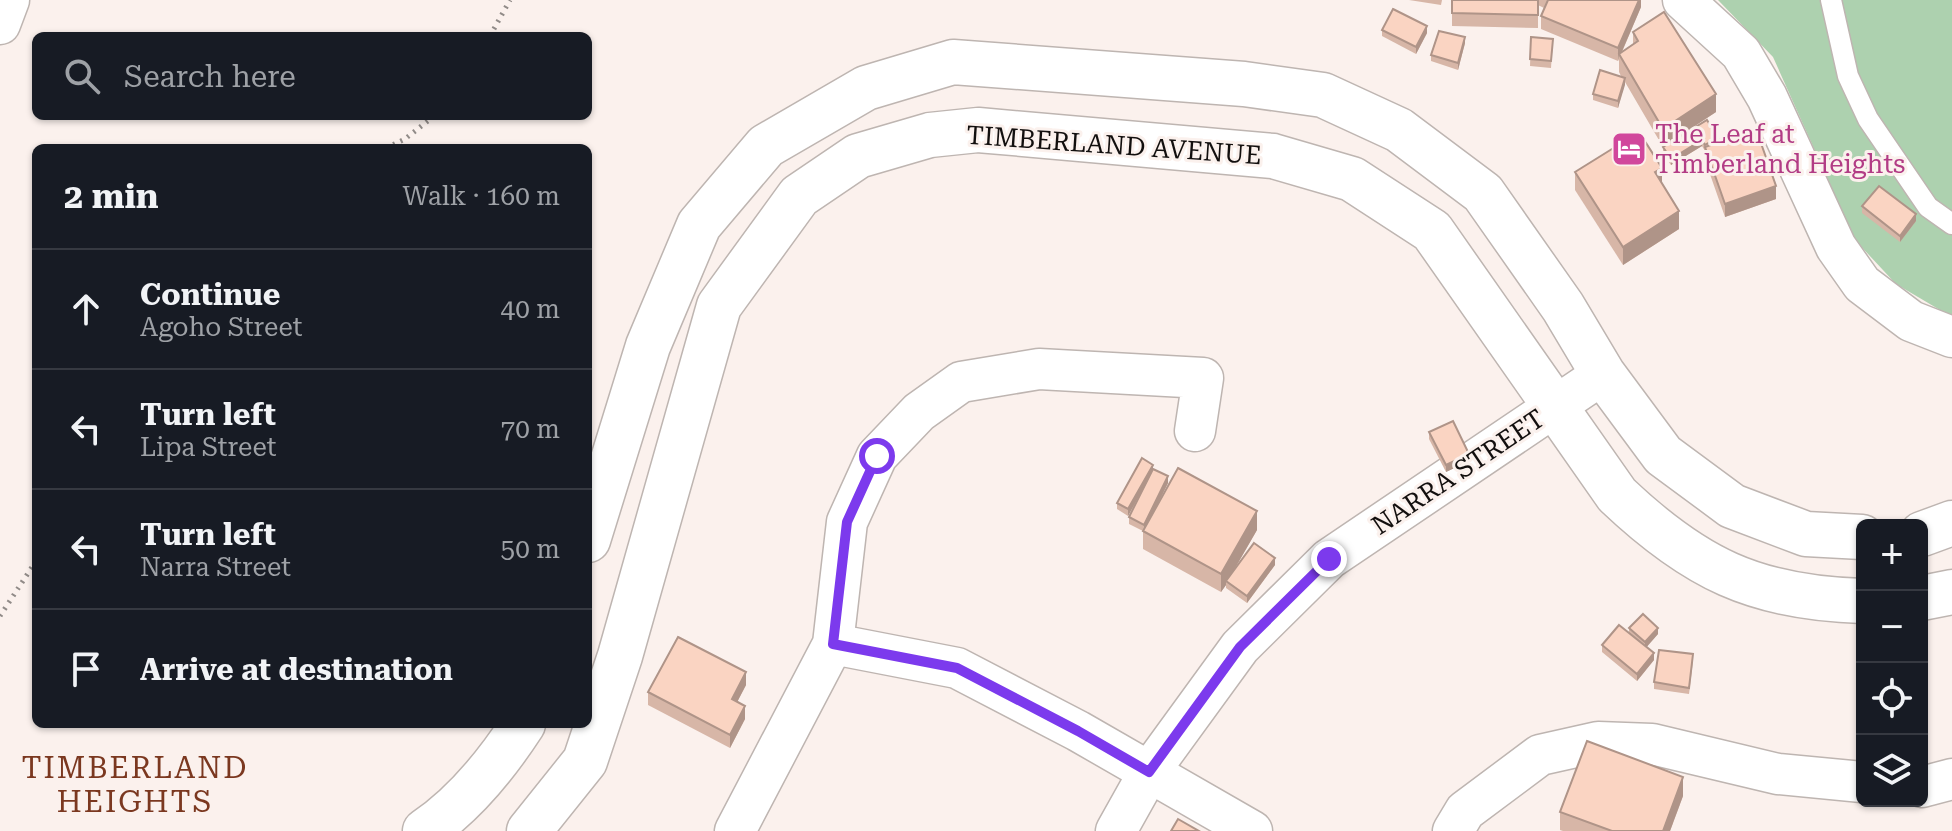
<!DOCTYPE html>
<meta charset="utf-8">
<style>
body{margin:0;font-family:"Roboto Serif",serif;background:#20242c;color:#f1f3f6}
.controls{position:absolute;right:24px;bottom:24px;display:grid;overflow:hidden;border-radius:12px;box-shadow:0 2px 6px #0004}
.controls button{width:72px;height:72px;display:grid;place-items:center;padding:0;border:0;border-bottom:2px solid #363941;background:#171b24;color:#f1f3f6;font:40px sans-serif}
.stop{position:absolute;width:24px;height:24px;margin:-18px;border:6px solid #7c3aed;border-radius:50%;background:#fff}
.stop.end{background:#7c3aed;border-color:#fff;box-shadow:0 2px 8px #0008}
.list{margin:0;padding:0;list-style:none}
h2{display:flex;justify-content:space-between;align-items:center;height:104px;margin:0;padding:0 32px;font-size:34px}
h2 small{font-size:26px;font-weight:400;color:#9ea1a6}
.list li{display:grid;grid-template-columns:52px 1fr auto;gap:24px;align-items:center;box-sizing:border-box;height:120px;padding:0 32px;border-top:2px solid #363941}
.list b{display:block;font-size:30px;white-space:nowrap}
.list p{margin:0;font-size:26px;white-space:nowrap;color:#9ea1a6}
.list em{font-size:26px;font-style:normal;color:#9ea1a6}
.icon{flex:none;width:44px;height:44px;fill:none;stroke:currentColor;stroke-width:2;stroke-linecap:round;stroke-linejoin:round}
.map{position:relative;flex:none;width:1952px;height:831px;overflow:hidden}
.search{position:absolute;background:#171b24;box-shadow:0 2px 6px #0004;left:32px;top:32px;width:560px;height:88px;display:flex;align-items:center;gap:20px;box-sizing:border-box;padding:0 28px;border-radius:12px;color:#9ea1a6;font-size:30px}
.panel{position:absolute;background:#171b24;box-shadow:0 2px 6px #0004;left:32px;top:144px;width:560px;height:584px;border-radius:12px}
.map>svg:first-child{display:block}
</style>
<div class="map">
<svg width="1952" height="831" viewBox="0 0 1952 831">
<rect width="100%" height="100%" fill="#fbf1ed"/>
<path fill="#add1af" d="M1718,0H1952V315L1940,310L1896,284L1855,240L1773,57Z"/>
<g fill="none" stroke-linecap="round" stroke-linejoin="round">
<defs>
<path id="service" d="M1831,0L1848,76L1868,119L1928,207L1952,224"/>
<g id="minor">
<path d="M1683,0L1741,53L1767,97L1836,247L1862,284L1911,321L1952,337"/>
<path d="M0,24L9,0"/>
<path d="M833,644L957,668L1078,731L1252,831"/>
<path d="M1922,787L1952,779"/>
<path d="M735,831L833,644L847,522L877,456L919,412L961,382L1039,369L1203,378L1195,431"/>
<path d="M1116,831L1149,772L1240,647L1329,559L1603,374"/>
<path d="M1453,831L1465,811L1540,755L1598,742L1652,744L1778,774L1862,782"/>
</g>
<g id="tertiary">
<path d="M1922,534L1952,523"/>
<path d="M588,540L648,346L699,225L766,146L866,88L953,62L1244,84L1323,95L1399,130L1483,193L1563,307L1603,374L1663,455L1732,506L1806,534L1862,537"/>
<path d="M1922,598L1952,592"/>
<path d="M425,831C465,804 497,764 523,724"/>
<path d="M529,831L585,761L620,656L719,306L799,196L858,156L930,135L978,130L1273,156L1352,179L1432,231L1617,495C1694,568 1755,598 1862,601"/>
</g>
</defs>
<use href="#service" stroke="#beb5b1" stroke-width="23"/>
<use href="#minor" stroke="#beb5b1" stroke-width="43"/>
<use href="#tertiary" stroke="#beb5b1" stroke-width="47"/>
<g stroke="#918b88" stroke-width="5" stroke-dasharray="2 6" stroke-linecap="butt">
<path d="M490,36L510,0"/>
<path d="M386,148L405,139L434,116"/>
<path d="M0,616L36,561"/>
</g>
<use href="#service" stroke="#fff" stroke-width="20"/>
<use href="#minor" stroke="#fff" stroke-width="40"/>
<use href="#tertiary" stroke="#fff" stroke-width="44"/>
</g>
<g fill="#d7b6a7">
<path d="M1409,0H1442L1441,5Z"/>
<path d="M1452,0H1538V28L1452,26Z"/>
<path d="M1538,0H1641V7L1622,52L1633,44V32L1716,112L1663,147L1625,82L1618,108L1593,100V94L1622,78L1619,72V59L1618,61L1541,29V16L1544,8L1538,5Z"/>
<path d="M1382,30L1427,33L1416,54L1382,36Z"/>
<path d="M1531,37L1553,39L1551,68L1530,66Z"/>
<path d="M1465,43L1458,70L1431,61V55Z"/>
<path d="M1707,120L1718,142L1776,199L1725,217L1705,160V151L1702,146L1671,165L1663,154V147Z"/>
<path d="M1635,150L1662,184L1679,229L1623,265L1575,190V172Z"/>
<path d="M1862,206L1916,221L1900,242L1862,213Z"/>
<path d="M1429,432L1469,461L1446,472L1429,439Z"/>
<path d="M1153,469L1168,483L1159,501L1257,530L1234,570L1275,565L1247,603L1226,588V585L1221,592L1143,549V531L1129,524V517L1142,490L1128,516L1117,509V503Z"/>
<path d="M1629,628L1658,634L1646,647L1654,660L1637,681L1602,652V645L1629,634Z"/>
<path d="M1693,661L1689,694L1654,689V682Z"/>
<path d="M746,685L737,702L745,719L730,748L648,705V692Z"/>
<path d="M1683,796L1670,831H1563L1560,830V812Z"/>
</g>
<g fill="#af9488">
<path d="M1639,0H1641V7L1620,56L1619,54L1618,61V48Z"/>
<path d="M1427,26V33L1416,54V47Z"/>
<path d="M1465,37V43L1458,70V63Z"/>
<path d="M1625,78V85L1618,108V101Z"/>
<path d="M1716,94V112L1663,147V129Z"/>
<path d="M1702,140V146L1671,165V159Z"/>
<path d="M1662,168V186L1655,172Z"/>
<path d="M1776,186V199L1725,217V204Z"/>
<path d="M1679,211V229L1623,265V247Z"/>
<path d="M1916,214V221L1900,242V236Z"/>
<path d="M1469,454V461L1446,472V465Z"/>
<path d="M1153,465V471L1128,516V509Z"/>
<path d="M1168,476V483L1144,532V525Z"/>
<path d="M1257,511V530L1227,582L1226,581V585L1221,592V574Z"/>
<path d="M1275,558V565L1247,603V596Z"/>
<path d="M1658,628V634L1645,649V642Z"/>
<path d="M1654,653V660L1637,681V674Z"/>
<path d="M746,672V685L732,712V699Z"/>
<path d="M745,706V719L730,748V735Z"/>
<path d="M1683,777V796L1670,831H1663Z"/>
</g>
<g fill="#fad4c2" stroke="#af9488" stroke-width="2">
<path d="M1452,0H1538V15L1452,13Z"/>
<path d="M1548,0H1639L1618,48L1541,16Z"/>
<path d="M1393,9L1427,26L1416,47L1382,30Z"/>
<path d="M1664,12L1716,94L1663,129L1619,54L1638,41L1633,32Z"/>
<path d="M1439,31L1465,37L1458,63L1431,55Z"/>
<path d="M1531,37L1553,39L1551,61L1530,59Z"/>
<path d="M1600,70L1625,78L1618,101L1593,94Z"/>
<path d="M1707,120L1718,138L1705,145L1702,140L1671,159L1663,147Z"/>
<path d="M1756,129L1776,186L1725,204L1705,147Z"/>
<path d="M1628,139L1635,150L1646,143L1662,168L1655,172L1679,211L1623,247L1575,172Z"/>
<path d="M1879,186L1916,214L1900,236L1862,206Z"/>
<path d="M1453,421L1469,454L1446,465L1429,432Z"/>
<path d="M1142,458L1153,465L1128,509L1117,503Z"/>
<path d="M1178,468L1257,511L1221,574L1143,531Z"/>
<path d="M1153,469L1168,476L1144,525L1129,517Z"/>
<path d="M1254,543L1275,558L1247,596L1226,581Z"/>
<path d="M1643,614L1658,628L1645,642L1629,628Z"/>
<path d="M1619,625L1654,653L1637,674L1602,645Z"/>
<path d="M678,637L746,672L732,699L745,706L730,735L648,692Z"/>
<path d="M1659,650L1693,654L1689,688L1654,682Z"/>
<path d="M1587,741L1683,777L1663,831H1612L1560,812Z"/>
<path d="M1178,819L1199,831H1171Z"/>
</g>
<g fill="none" stroke-linecap="round" stroke-linejoin="round">
<path stroke="#7c3aed" stroke-width="10" d="M877,456L847,522L833,644L957,668L1078,731L1149,772L1240,647L1329,559"/>
</g>
<defs>
<symbol id="hotel-square" viewBox="-11 -11 22 22"><rect x="-9" y="-9" width="18" height="18" rx="4" fill="#d1479c" stroke="#fbf1ed"/><path d="M-6-4.5h1.5V1H6V5H4.5V3h-9V5H-6ZM-4 0a1.8 1.8 0 1 1 3.6 0ZM.5 0V-2.5h3Q6-2.5 6 0Z" fill="#fff"/></symbol>
</defs>
<g fill-rule="evenodd">
<use href="#hotel-square" x="1609" y="129" width="40" height="40"/>
</g>
<g text-anchor="middle" stroke-width="6" stroke-linejoin="round" paint-order="stroke">
<g font-size="26" fill="#b23c85" stroke="#fbf1ed" text-anchor="start">
<text x="1655" y="143">The Leaf at<tspan x="1655" dy="30">Timberland Heights</tspan></text>
</g>
<g font-size="26" fill="#120f0e" stroke="#fbf1ed">
<text transform="translate(1114 145) rotate(4)" y="9">TIMBERLAND AVENUE</text>
<text transform="translate(1458 472) rotate(-34)" y="9">NARRA STREET</text>
</g>
<g font-size="30" letter-spacing="2" fill="#7b3820" stroke="#fbf1ed">
<text x="135" y="778">TIMBERLAND<tspan x="135" dy="34">HEIGHTS</tspan></text>
</g>
</g>
</svg>
<div class="controls">
<button>+</button>
<button>−</button>
<button><svg class="icon" aria-label="locate" viewBox="0 0 24 24"><circle cx="12" cy="12" r="6"/><path d="M12 2v4M12 18v4M2 12h4M18 12h4"/></svg></button>
<button><svg class="icon" aria-label="layers" viewBox="0 0 24 24"><path d="M12 4l9 5-9 5-9-5zM3 14l9 5 9-5"/></svg></button>
</div>
<div class="stop" style="left:877px;top:456px"></div>
<div class="stop end" style="left:1329px;top:559px"></div>
<div class="search"><svg class="icon" aria-label="search" viewBox="0 0 24 24"><circle cx="10" cy="10" r="6"/><path d="M15 15l6 6"/></svg>Search here</div>
<section class="panel">
<h2>2 min<small>Walk · 160 m</small></h2>
<ul class="list">
<li><svg class="icon" aria-label="ahead" viewBox="0 0 24 24"><path d="M12 20V5M6 11l6-6 6 6"/></svg><div><b>Continue</b><p>Agoho Street</p></div><em>40 m</em></li>
<li><svg class="icon" aria-label="left" viewBox="0 0 24 24"><path d="M17 20v-9H6M10 6l-5 5 5 5"/></svg><div><b>Turn left</b><p>Lipa Street</p></div><em>70 m</em></li>
<li><svg class="icon" aria-label="left" viewBox="0 0 24 24"><path d="M17 20v-9H6M10 6l-5 5 5 5"/></svg><div><b>Turn left</b><p>Narra Street</p></div><em>50 m</em></li>
<li><svg class="icon" aria-label="arrive" viewBox="0 0 24 24"><path d="M6 21V4h12l-3 4 3 4H6"/></svg><div><b>Arrive at destination</b></div></li>
</ul>
</section>
</div>
